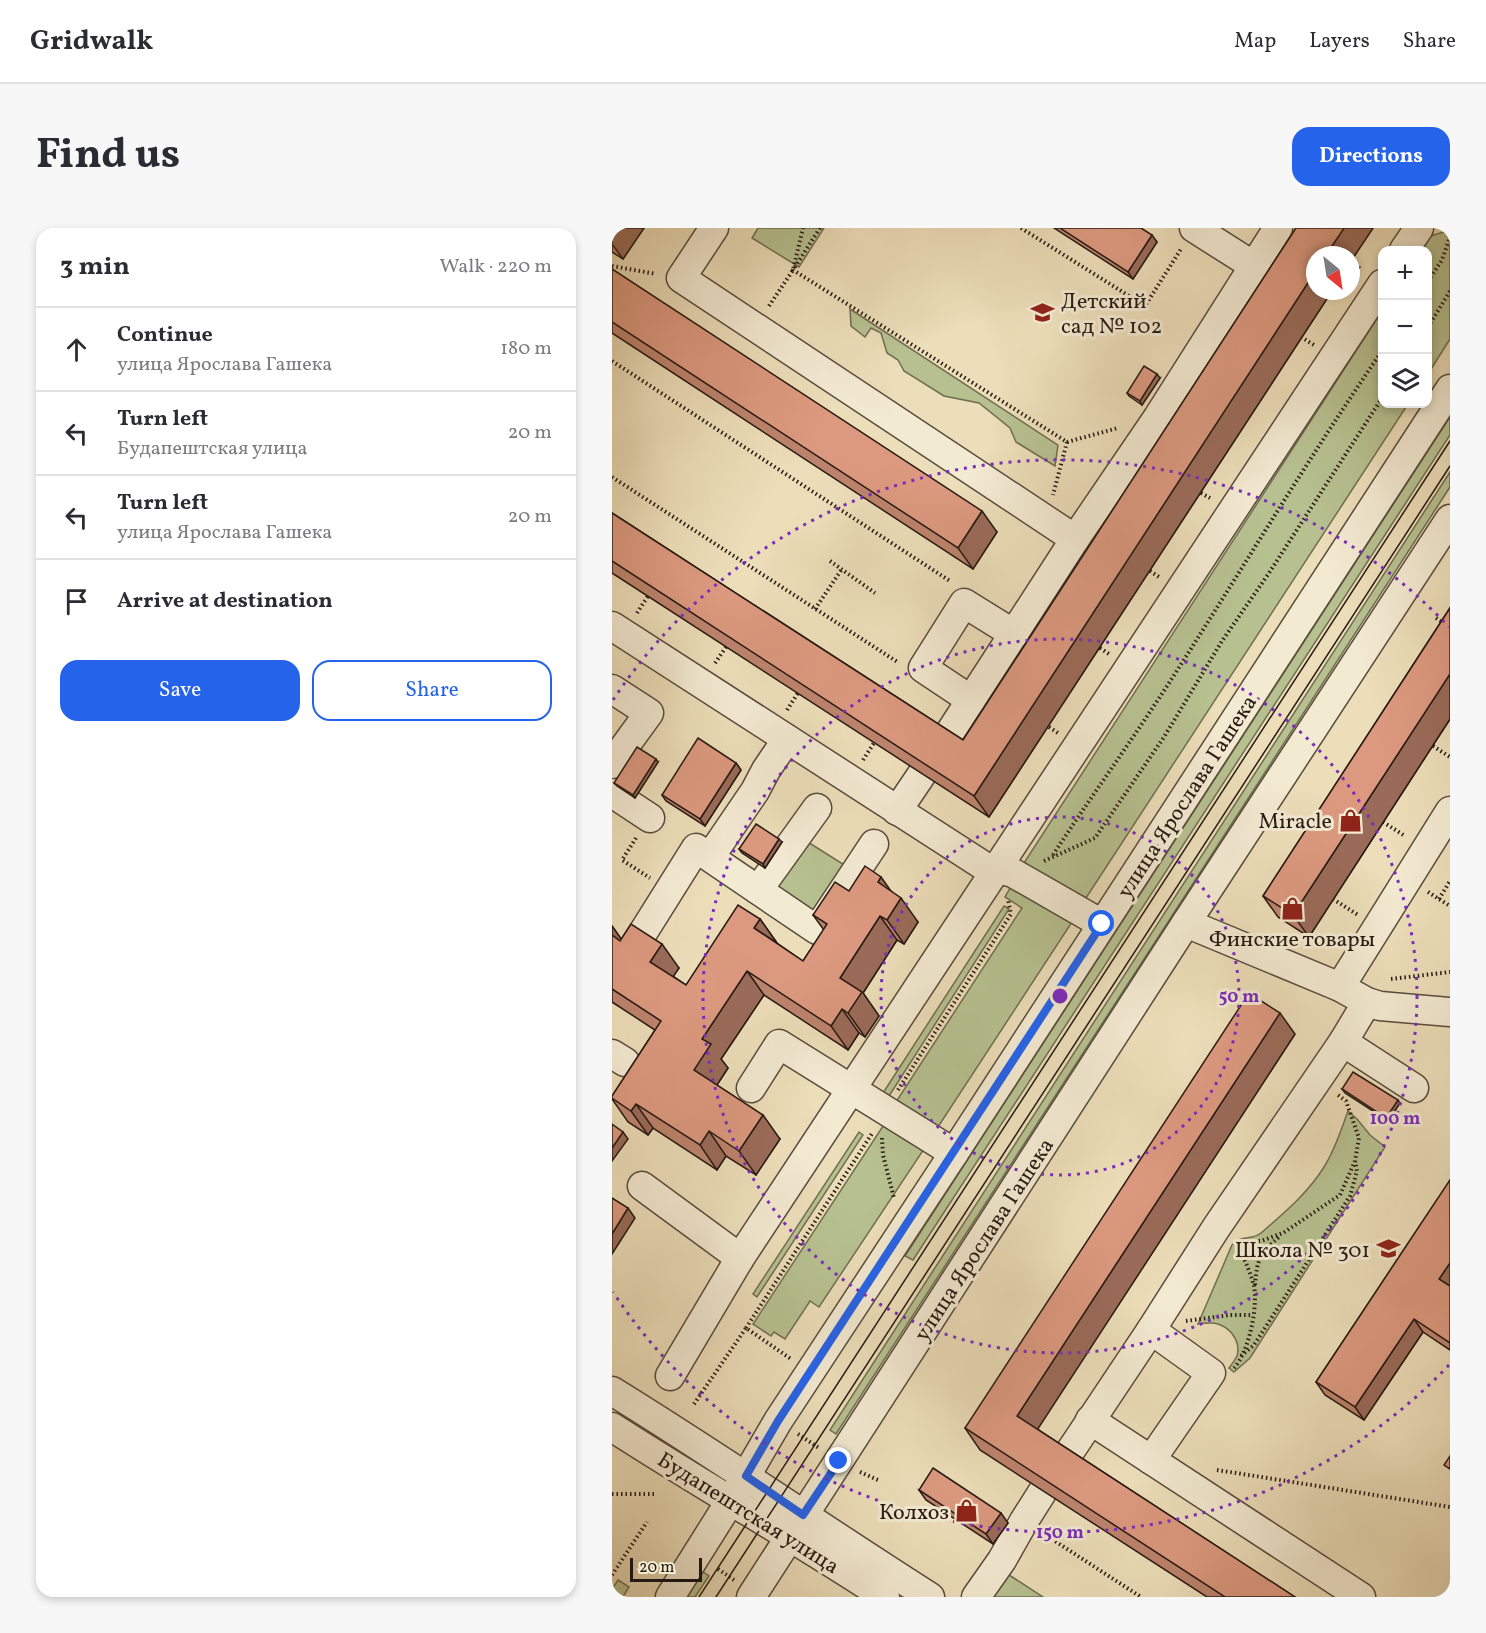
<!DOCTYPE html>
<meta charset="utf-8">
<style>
body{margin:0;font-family:Vollkorn,serif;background:#f7f7f7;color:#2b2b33}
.controls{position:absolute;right:18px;top:18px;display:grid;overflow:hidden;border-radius:12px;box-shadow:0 3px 9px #0003}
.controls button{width:54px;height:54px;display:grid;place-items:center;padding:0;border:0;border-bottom:2px solid #e1e1e2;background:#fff;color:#2b2b33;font:30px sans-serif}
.compass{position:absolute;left:694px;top:18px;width:54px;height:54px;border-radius:50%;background:#fff;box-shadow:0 3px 9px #0003;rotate:150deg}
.scale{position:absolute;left:18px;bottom:15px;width:72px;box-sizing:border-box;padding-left:6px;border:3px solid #271a13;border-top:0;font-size:16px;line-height:21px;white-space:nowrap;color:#271a13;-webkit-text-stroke:4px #f3ead2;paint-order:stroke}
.stop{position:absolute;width:18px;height:18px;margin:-14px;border:4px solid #2563eb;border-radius:50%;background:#fff}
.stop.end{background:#2563eb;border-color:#fff;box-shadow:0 2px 6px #0008}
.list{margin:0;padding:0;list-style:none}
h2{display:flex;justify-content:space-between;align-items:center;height:78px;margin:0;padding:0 24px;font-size:26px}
h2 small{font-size:20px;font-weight:400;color:#7c7c81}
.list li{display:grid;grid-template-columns:39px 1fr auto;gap:18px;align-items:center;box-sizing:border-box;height:84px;padding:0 24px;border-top:2px solid #e1e1e2}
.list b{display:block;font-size:22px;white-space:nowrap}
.list p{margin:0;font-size:20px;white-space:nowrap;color:#7c7c81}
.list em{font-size:20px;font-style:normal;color:#7c7c81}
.actions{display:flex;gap:12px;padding:18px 24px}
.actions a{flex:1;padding:14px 0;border:2px solid #2563eb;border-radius:18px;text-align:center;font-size:21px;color:#2563eb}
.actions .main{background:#2563eb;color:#fff}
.icon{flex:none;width:33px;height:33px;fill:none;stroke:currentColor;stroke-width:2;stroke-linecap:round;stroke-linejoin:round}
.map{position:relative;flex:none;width:838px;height:1369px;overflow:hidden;border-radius:18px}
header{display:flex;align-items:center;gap:36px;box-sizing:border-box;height:84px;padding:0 30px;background:#fff;border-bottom:2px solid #e1e1e2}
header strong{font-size:28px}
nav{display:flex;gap:33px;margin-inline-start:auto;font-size:21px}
.intro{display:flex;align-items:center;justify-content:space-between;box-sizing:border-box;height:144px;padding:0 36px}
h1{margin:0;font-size:42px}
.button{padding:15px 27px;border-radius:18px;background:#2563eb;color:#fff;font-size:21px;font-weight:700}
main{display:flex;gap:36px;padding:0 36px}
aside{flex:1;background:#fff;border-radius:18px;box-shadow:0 3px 9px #0003}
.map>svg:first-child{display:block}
</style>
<header>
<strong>Gridwalk</strong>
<nav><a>Map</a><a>Layers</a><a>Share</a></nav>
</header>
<div class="intro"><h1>Find us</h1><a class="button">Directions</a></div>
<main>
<aside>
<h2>3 min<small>Walk · 220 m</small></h2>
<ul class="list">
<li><svg class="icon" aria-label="ahead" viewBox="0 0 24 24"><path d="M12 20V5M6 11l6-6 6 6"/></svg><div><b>Continue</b><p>улица Ярослава Гашека</p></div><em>180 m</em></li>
<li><svg class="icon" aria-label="left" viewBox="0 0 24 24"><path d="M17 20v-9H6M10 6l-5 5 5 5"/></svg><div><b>Turn left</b><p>Будапештская улица</p></div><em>20 m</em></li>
<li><svg class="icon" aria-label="left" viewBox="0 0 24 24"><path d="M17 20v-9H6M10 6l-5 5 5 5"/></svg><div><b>Turn left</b><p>улица Ярослава Гашека</p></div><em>20 m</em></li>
<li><svg class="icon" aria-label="arrive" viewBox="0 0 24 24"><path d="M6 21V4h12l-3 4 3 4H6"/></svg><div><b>Arrive at destination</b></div></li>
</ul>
<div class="actions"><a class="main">Save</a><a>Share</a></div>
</aside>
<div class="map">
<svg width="838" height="1369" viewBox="0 0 838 1369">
<rect width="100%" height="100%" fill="#ecdeb9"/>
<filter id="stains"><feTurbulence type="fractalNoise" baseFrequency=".00333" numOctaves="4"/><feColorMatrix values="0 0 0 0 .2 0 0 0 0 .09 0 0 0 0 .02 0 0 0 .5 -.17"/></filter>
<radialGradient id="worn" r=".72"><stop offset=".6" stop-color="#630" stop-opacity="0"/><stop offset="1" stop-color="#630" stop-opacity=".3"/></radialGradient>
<g fill="#b7c190" stroke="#6f6e52" stroke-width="1.5">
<path d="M146,0H212L187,39L140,10Z"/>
<path d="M838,2V111L816,146V22H810L819,8Z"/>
<path d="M238,81L446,217L443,238L404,214L398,200L367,175L332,168L292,143L286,132L275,125L269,105L259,100L253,109L239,98Z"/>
<path d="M770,83V176H796L474,670L412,635Z"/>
<path d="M838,189V207L301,1032L293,1028Z"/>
<path d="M838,244V259L224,1206L218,1202Z"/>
<path d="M191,611L234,638L204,685L161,657Z"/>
<path d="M401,655L462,691L324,902L282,877L410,680L393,669Z"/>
<path d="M392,678L397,681L277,868L271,865Z"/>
<path d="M736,883L745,891L758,907L773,919L638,1130L622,1144L617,1140C620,1136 623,1132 625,1128C629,1114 619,1100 606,1096C600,1094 593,1095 586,1096L620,1017C630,1006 639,1013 649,1005C672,985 696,965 712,939C723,922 729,902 736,883Z"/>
<path d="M275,892L314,918L207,1079L198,1073L173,1111L162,1104L159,1108L141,1096Z"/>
<path d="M247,904L251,907L145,1069L141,1066Z"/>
<path d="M90,1343L97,1348L83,1369H73Z"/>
<path d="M391,1343L431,1369H374Z"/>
<path d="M6,1352L17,1359L11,1369H0V1361Z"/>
</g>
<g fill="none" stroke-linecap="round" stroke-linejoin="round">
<defs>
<g id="minor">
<path d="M102,0L69,50L463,311"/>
<path d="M582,0L642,38"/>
<path d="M792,22L807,0"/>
<path d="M0,398L372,638L401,645L490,696"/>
<path d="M0,461L37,485L0,536"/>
<path d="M359,472L311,440L352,375L402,406"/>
<path d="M333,512L463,311L546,189L666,0"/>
<path d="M0,565L38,590"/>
<path d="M285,583L310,546"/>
<path d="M98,629L143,563L154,542L175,511"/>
<path d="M146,662L205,580"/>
<path d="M574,695L728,759L755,774L768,778L838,784"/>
<path d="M15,730L84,620L205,702L262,616"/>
<path d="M728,759L838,583"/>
<path d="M731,814L802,860"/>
<path d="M0,826L13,834"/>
<path d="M139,860L167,816L342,925"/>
<path d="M30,958L128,1030"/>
<path d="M539,1102L599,1145L539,1232"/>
<path d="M58,1148L128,1030L770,56"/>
<path d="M0,1163C107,1229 211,1301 318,1369"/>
<path d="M478,1192L749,1369"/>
<path d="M0,1199C90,1257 183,1310 273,1369"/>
<path d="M453,1231L539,1102L604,1000L731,814L755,774"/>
<path d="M58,1369L134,1248L166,1193L342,925L838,161"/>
<path d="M139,1369L574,695L838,291"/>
<path d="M364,1369L390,1332L412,1293L431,1263"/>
</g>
</defs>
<use href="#minor" stroke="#584b3c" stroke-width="31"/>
<g stroke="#271a13" stroke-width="4" stroke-dasharray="1.5 3" stroke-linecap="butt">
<path d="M208,0L181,42L455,214L441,267"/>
<path d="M409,0L533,78L569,21"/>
<path d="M739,35L749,41"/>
<path d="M0,38L44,46"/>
<path d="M816,53L830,32L838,9"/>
<path d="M157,78L181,42L191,0"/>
<path d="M816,99L838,63"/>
<path d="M689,109L702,117"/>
<path d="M0,133L338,353"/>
<path d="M455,214L506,200"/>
<path d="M0,249L287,435"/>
<path d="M589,265L598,270"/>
<path d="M218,333L263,365"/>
<path d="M538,343L547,349"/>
<path d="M203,381L230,341"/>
<path d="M25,385L36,368"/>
<path d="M824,390L838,399"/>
<path d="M488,420L497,426"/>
<path d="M103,435L114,419"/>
<path d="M175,482L186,465"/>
<path d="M437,499L446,505"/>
<path d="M821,518L838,529"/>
<path d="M251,532L262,515"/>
<path d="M771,594L793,608"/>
<path d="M24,610L10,632L38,650"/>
<path d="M441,627C482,564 526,504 566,441C634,335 699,226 770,123"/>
<path d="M432,633L483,610L552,509L610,413L657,345L770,170"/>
<path d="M816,664L838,678"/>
<path d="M721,671L746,687"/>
<path d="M827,671L838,653"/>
<path d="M779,751L838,744"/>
<path d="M286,862L399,686L396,672"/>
<path d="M270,910L271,927L282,970"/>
<path d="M624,1013H649L671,1005L728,967L743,933L747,910L734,873L726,867"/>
<path d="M643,1057C645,1030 648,1026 668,1008"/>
<path d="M574,1093L618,1087H641"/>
<path d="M134,1100L261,904"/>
<path d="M629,1128L642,1117L738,968L745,943L743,933"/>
<path d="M622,1140C637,1124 646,1079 642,1058C638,1043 631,1028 624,1014"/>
<path d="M82,1176L134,1100L179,1131"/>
<path d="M186,1206L207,1220"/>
<path d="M605,1242L838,1279"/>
<path d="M248,1244L266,1252"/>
<path d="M0,1266H43"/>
<path d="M432,1306L529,1369"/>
<path d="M106,1341L122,1352"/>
<path d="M0,1347L35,1294"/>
</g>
<use href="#minor" stroke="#f3ead2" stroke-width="28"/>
<g stroke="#271a13" stroke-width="1.5">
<path d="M87,1369L838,213"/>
<path d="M104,1369L838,238"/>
</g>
</g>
<g fill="#bd846d" stroke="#271a13" stroke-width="1.5">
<path d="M0,0H32L11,31L0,24Z"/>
<path d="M442,0H529L545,14L521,51Z"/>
<path d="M684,0H761L739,33V27L703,63H720L377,589L0,345V285L351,512Z"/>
<path d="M0,41L385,304L361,341L0,105Z"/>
<path d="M548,150L530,177L517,168L515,165Z"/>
<path d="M838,380V491L697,709L666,689L651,668Z"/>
<path d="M46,534L23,570L5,558L2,555Z"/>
<path d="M124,535L129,542L93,598L54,573L50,567Z"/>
<path d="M170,614L153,640L130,625L127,621Z"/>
<path d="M237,663L280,664L306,694L292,716L285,712L251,765L267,788L253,809L247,805L236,822L152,767L109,831L116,840L105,857L168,911L144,947L114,928L105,942L41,900L36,907L16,894L0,871V868L43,802L0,774V698L9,711L67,740L61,748L74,757L148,691L165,715L191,733L212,702L201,687Z"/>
<path d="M683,806L425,1201L683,1369H595L368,1222L353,1200Z"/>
<path d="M730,861L788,875L776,893L733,865Z"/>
<path d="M838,952V1122L811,1104L752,1192L713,1167L704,1154Z"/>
<path d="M307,1262L396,1295L381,1316L314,1272Z"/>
</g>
<g fill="#9a6b59" stroke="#271a13" stroke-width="1.5">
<path d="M2,0H32L11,31L0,16V3Z"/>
<path d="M732,0H761L739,33V27H714Z"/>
<path d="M540,7L545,14L521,51L516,44Z"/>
<path d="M703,44V63H720L377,589L362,568Z"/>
<path d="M545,146L548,150L530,177L528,173Z"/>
<path d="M370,283L385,304L361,341L346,320Z"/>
<path d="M838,446V491L697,709L681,687Z"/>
<path d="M44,531L46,534L23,570L21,567Z"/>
<path d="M124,535L129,542L93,598L88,591Z"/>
<path d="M167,611L170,614L153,640L151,636Z"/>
<path d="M269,649L286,673L266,654Z"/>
<path d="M289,670L306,694L292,716L275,692Z"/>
<path d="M268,688L285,712L251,765L267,788L253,809L236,785L228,750Z"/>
<path d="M148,691L165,715L142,700Z"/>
<path d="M0,698L10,712L0,728Z"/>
<path d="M50,716L67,740L55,758L38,734Z"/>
<path d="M135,743L152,767L109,831L116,840L99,866L82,842L90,811Z"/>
<path d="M230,781L247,805L236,822L219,798Z"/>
<path d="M668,785L683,806L420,1210L405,1188Z"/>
<path d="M786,872L788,875L776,893L774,890Z"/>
<path d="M24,876L41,900L36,907L19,883Z"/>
<path d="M151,887L168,911L144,947L127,923Z"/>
<path d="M97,903L114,928L105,942L88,917Z"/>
<path d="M11,904L16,911L0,933V920Z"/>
<path d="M16,980L23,990L0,1026V1006Z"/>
<path d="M838,1035V1061L827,1051Z"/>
<path d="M802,1091L811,1104L752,1192L743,1179Z"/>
<path d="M389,1285L396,1295L381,1316L374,1306Z"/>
</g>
<g fill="#dc997f" stroke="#271a13" stroke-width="1.5">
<path d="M448,0H529L540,7L516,44Z"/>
<path d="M684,0H732L714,27H703V44L362,568L0,333V285L351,512Z"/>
<path d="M0,41L370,283L346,320L0,94Z"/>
<path d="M532,138L545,146L528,173L515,165Z"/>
<path d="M838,380V446L681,687L651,668Z"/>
<path d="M86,510L124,535L88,591L50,567Z"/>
<path d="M25,519L44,531L21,567L2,555Z"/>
<path d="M144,596L167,611L151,636L127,621Z"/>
<path d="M253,638L269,649L266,654L289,670L275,692L268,688L228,750L250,764L236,785L230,781L219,798L135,743L90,811L99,816L82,842L151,887L127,923L97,903L88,917L24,876L19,883L0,870V868L49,793L0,761V707L8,713L19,696L50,716L38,734L74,757L126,677L148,691L142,700L191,733L215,696L201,687L223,654L237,663Z"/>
<path d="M637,765L668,785L405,1188L683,1369H613L353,1200Z"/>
<path d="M741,844L786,872L774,890L730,861Z"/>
<path d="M0,896L11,904L0,920Z"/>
<path d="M838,952V1035L827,1051L838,1058V1115L802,1091L743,1179L704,1154Z"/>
<path d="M0,970L16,980L0,1006Z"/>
<path d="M838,1228V1241L832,1237Z"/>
<path d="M321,1240L389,1285L374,1306L307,1262Z"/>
</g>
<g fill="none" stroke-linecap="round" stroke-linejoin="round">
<path stroke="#2563eb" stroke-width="8" d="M227,1233L191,1287L134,1248L166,1193L490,696"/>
</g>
<g fill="none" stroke="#7b2cbf" stroke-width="3" stroke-dasharray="3 6">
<circle cx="448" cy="768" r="179"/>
<circle cx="448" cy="768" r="357"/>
<path d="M837 1137A536 536 0 0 1 1 1064M1 472A536 536 0 0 1 837 399"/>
</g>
<defs>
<symbol id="school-bare" viewBox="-9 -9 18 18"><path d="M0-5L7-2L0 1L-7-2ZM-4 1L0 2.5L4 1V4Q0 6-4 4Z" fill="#8f2418" stroke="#f3ead2" stroke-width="2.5" paint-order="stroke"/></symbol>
<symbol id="shop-bare" viewBox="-9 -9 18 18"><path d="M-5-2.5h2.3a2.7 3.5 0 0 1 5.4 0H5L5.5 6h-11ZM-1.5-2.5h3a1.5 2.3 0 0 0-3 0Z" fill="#8f2418" stroke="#f3ead2" stroke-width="2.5" paint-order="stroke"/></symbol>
</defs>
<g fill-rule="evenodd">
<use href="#school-bare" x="414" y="68" width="33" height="33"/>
<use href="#shop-bare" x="722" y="576" width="33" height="33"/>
<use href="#shop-bare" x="664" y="664" width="33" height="33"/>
<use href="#school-bare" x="760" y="1004" width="33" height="33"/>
<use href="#shop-bare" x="338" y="1266" width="33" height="33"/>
</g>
<g text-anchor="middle" stroke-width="6" stroke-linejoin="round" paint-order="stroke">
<g font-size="22" fill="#271a13" stroke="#f3ead2" text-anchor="end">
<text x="449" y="80" text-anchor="start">Детский<tspan x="449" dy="25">сад № 102</tspan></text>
<text x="720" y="600">Miracle</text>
<text x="680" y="718" text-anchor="middle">Финские товары</text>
<text x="758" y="1029">Школа № 301</text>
<text x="337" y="1291">Колхоз</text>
</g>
<g font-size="22" fill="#271a13" stroke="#f3ead2">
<text transform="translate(574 568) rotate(-57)" y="8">улица Ярослава Гашека</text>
<text transform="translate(371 1011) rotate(-57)" y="8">улица Ярослава Гашека</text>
<text transform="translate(137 1284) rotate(32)" y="8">Будапештская улица</text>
</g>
</g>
<circle cx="448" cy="768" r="9" fill="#7b2cbf" stroke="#f3ead2" stroke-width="3"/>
<g font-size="18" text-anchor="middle" font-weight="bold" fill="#7b2cbf" stroke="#f3ead2" stroke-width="6" stroke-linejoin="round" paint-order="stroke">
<text x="627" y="774">50 m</text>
<text x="783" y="896">100 m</text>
<text x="448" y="1310">150 m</text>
</g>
<rect width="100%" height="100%" filter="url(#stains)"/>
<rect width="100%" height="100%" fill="url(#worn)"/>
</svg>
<div class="controls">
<button>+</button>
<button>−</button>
<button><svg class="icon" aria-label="layers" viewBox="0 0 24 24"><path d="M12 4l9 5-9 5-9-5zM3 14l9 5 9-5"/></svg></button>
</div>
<svg class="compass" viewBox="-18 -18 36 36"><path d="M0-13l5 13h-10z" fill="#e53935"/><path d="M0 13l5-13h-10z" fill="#7c7c81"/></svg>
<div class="scale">20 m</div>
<div class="stop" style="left:490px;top:696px"></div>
<div class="stop end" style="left:227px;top:1233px"></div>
</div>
</main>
